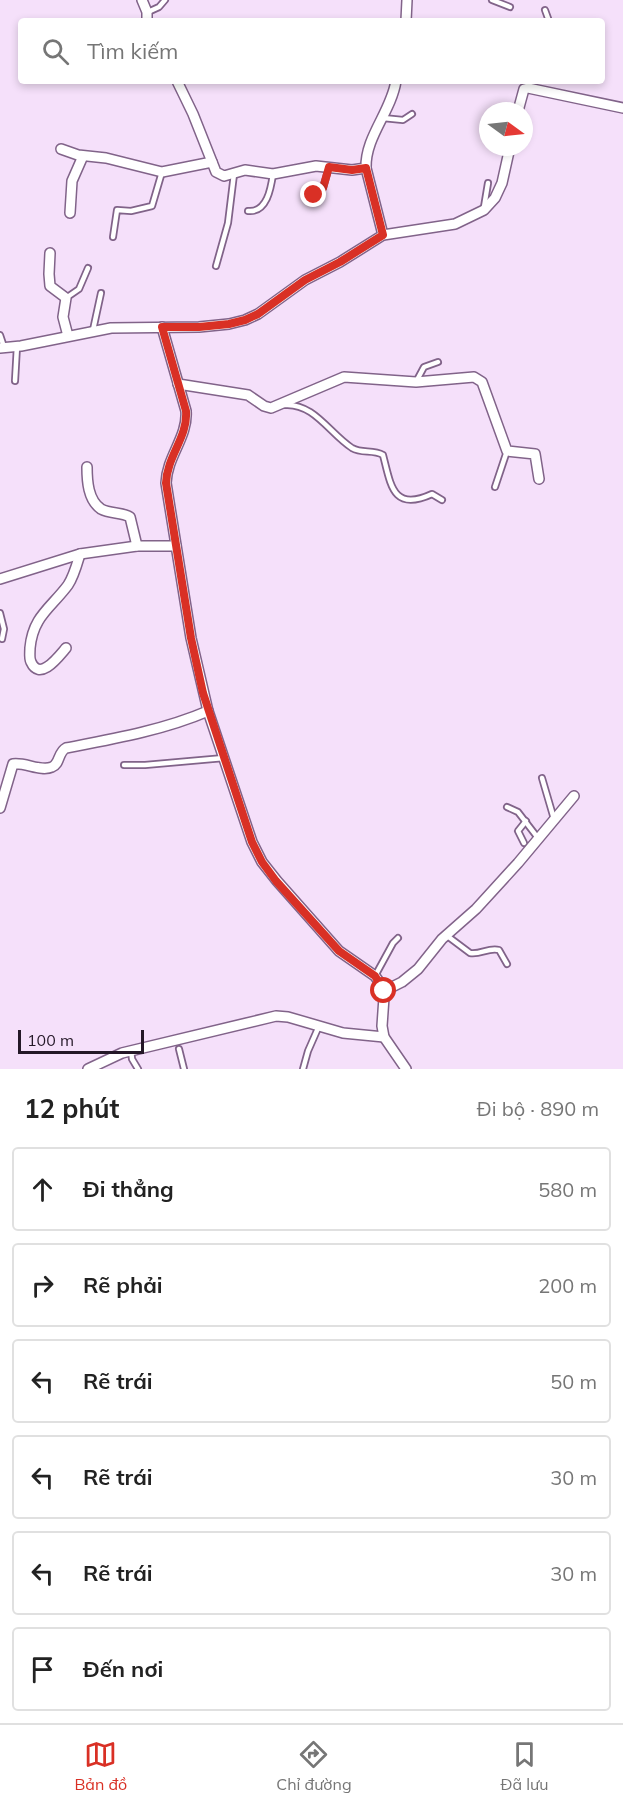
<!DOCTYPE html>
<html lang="vi">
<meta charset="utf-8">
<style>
body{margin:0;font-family:Mulish,sans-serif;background:#f2f2f2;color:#222}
.compass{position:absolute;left:479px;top:102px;width:54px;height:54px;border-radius:50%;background:#fff;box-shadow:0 3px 9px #0003;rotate:105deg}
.scale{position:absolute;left:18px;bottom:15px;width:126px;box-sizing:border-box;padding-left:6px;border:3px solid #241827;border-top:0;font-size:16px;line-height:21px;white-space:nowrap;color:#241827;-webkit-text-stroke:4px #f5e0fa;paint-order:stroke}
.stop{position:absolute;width:18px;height:18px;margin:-14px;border:4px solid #d93025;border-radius:50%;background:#fff}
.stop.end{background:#d93025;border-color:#fff;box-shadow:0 2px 6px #0008}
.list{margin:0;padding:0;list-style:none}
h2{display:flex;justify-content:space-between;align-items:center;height:78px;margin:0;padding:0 24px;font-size:26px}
h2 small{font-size:20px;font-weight:400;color:#767676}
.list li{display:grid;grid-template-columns:39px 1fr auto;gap:18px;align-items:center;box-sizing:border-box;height:84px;margin:0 12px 12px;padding:0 12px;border:2px solid #e0e0e0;border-radius:6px}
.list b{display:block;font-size:22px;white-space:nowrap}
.list em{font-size:20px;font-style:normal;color:#767676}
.icon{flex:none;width:33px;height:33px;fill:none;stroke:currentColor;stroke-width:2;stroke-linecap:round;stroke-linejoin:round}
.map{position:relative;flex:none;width:623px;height:1069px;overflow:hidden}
.search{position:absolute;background:#fff;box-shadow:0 3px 9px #0003;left:18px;right:18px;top:18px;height:66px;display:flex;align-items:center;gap:15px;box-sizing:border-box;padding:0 21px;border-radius:6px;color:#767676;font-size:22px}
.sheet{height:654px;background:#fff}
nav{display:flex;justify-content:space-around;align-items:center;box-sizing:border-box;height:84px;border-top:2px solid #e0e0e0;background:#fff;font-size:16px;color:#767676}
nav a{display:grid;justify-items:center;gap:3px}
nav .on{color:#d93025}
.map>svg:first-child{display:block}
</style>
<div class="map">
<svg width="623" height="1069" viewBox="0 0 623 1069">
<rect width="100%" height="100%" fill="#f5e0fa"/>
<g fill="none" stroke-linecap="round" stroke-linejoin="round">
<defs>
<g id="service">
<path d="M492,0L510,7"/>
<path d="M545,10L549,21"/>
<path d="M148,12L159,7L165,0"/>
<path d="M383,118L403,120L412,114"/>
<path d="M314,195L323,188L329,167"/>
<path d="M484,207L488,183"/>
<path d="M248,211C267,213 271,188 273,174"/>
<path d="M113,237L117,210L131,211L152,206L162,172"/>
<path d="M216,266L228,223L234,174"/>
<path d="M66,298L79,289L88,268"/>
<path d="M93,330L101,293"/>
<path d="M0,335L4,347"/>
<path d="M417,380L424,367L438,362"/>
<path d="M15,381L17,346"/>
<path d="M285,405C314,403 330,434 352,448C362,454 373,449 383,455C391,486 393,512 432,494L442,500"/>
<path d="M495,487L507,451"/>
<path d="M0,613L4,629L2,639"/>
<path d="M124,765H145L224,758"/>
<path d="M542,778L554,819"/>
<path d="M507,807L518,812L538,838"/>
<path d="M524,843L518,831L526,821"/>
<path d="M446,935L470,953C480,955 489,947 499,950L507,964"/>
<path d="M375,976L393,943L398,938"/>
<path d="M179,1049L184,1069"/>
<path d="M131,1050L132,1059L138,1069"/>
<path d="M303,1069L308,1051L319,1026"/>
</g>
<g id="minor">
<path d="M142,0L147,12V21"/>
<path d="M406,21L407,0"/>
<path d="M177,81L193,114L216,172L224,176L245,170L273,174L316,166L352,170L366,168"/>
<path d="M518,111L524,89L528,88L623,108"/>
<path d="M61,149L78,155L106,158L162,172L212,162"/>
<path d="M70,213L72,181L83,156"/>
<path d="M383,235L366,168C365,137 391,112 396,81"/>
<path d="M50,253L49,274L50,286L66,298L63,317L68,336"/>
<path d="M162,327L186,411C188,437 167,456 166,483L191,638L208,711L252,842L262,862L277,881L339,951L375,976L382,986L384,997L382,1026L384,1037L406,1069"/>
<path d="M0,348L21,346L111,328L199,327L229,324L245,320L258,314L305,280L340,262L383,235L455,224L484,210L495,198L502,183L510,147"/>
<path d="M178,384L248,395L264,406L271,408L344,377L416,382L474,377L482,382L507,451L535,454L539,479"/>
<path d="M87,467C87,481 88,500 101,509C110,514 122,512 130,517L137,546"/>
<path d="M0,579L80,554L137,546H176"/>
<path d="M66,648C59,656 40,682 31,662C29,658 30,652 30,648C33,616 51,608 68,585C74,576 77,564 80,554"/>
<path d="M0,808L13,764C25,762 41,772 52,767C60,764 58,752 66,748C113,739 164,730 208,711"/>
<path d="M384,991L402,982L418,969L442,939L476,909L518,863L574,796"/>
<path d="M88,1069L122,1053L276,1016L288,1017L343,1033L384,1037"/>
</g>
</defs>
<use href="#service" stroke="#816389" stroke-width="8"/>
<use href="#minor" stroke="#816389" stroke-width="12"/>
<use href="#service" stroke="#fff" stroke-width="4.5"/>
<use href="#minor" stroke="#fff" stroke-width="9"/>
</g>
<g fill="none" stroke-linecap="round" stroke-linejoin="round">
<path stroke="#d93025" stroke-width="8" d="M314,195L323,188L329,167L352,170L366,168L383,235L340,262L305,280L258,314L245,320L229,324L199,327H162L186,411C188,437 167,456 166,483L191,638L203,693L252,842L262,862L276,881L339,951L375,976L384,991"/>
</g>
</svg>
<svg class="compass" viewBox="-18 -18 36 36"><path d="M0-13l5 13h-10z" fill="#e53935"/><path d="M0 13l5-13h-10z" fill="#767676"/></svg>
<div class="scale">100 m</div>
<div class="stop" style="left:384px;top:991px"></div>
<div class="stop end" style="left:314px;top:195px"></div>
<div class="search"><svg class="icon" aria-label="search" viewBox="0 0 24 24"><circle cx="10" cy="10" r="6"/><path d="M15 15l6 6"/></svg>Tìm kiếm</div>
</div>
<section class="sheet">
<h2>12 phút<small>Đi bộ · 890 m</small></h2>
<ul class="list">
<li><svg class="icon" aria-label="ahead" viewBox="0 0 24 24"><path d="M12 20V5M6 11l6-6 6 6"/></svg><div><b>Đi thẳng</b></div><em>580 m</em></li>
<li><svg class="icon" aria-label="right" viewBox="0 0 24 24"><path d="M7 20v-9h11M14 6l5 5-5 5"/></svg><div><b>Rẽ phải</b></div><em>200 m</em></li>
<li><svg class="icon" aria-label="left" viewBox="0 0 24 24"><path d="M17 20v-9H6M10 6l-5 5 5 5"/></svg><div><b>Rẽ trái</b></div><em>50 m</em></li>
<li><svg class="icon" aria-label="left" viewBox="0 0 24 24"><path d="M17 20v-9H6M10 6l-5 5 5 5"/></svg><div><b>Rẽ trái</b></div><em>30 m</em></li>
<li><svg class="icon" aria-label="left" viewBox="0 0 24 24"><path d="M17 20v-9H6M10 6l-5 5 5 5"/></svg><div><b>Rẽ trái</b></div><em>30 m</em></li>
<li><svg class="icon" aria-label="arrive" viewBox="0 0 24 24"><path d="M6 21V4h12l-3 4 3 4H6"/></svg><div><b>Đến nơi</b></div></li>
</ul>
</section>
<nav>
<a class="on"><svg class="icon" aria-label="map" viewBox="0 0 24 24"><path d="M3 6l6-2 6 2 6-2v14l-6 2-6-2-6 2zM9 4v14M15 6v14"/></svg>Bản đồ</a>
<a><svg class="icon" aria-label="directions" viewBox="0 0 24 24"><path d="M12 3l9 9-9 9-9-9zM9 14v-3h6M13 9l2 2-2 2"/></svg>Chỉ đường</a>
<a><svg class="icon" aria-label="saved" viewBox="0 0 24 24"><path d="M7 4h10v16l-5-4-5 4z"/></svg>Đã lưu</a>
</nav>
